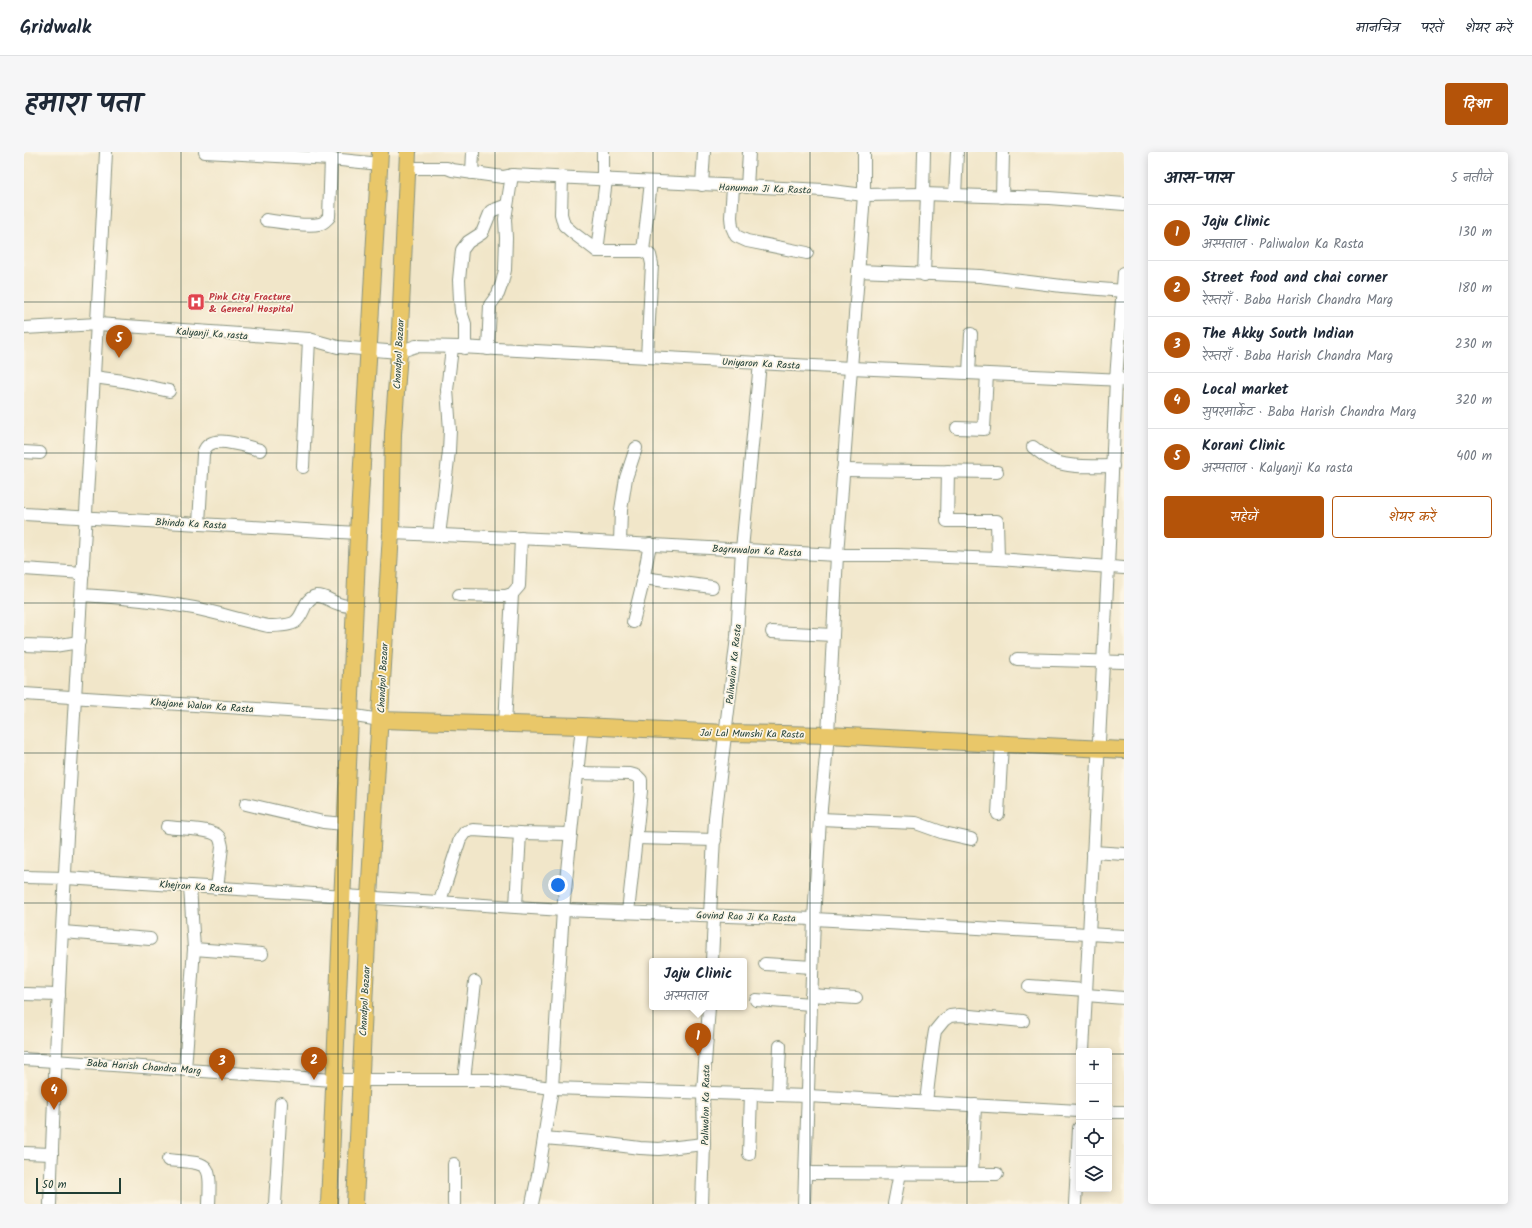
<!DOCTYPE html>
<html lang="hi">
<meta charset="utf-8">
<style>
body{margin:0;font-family:Kalam,"Playpen Sans Deva",sans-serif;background:#f6f6f7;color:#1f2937}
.controls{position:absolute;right:12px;bottom:12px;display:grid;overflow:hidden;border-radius:4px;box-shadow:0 2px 10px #0003}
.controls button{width:36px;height:36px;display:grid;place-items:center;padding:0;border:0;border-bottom:1px solid #e0e1e3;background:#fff;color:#1f2937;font:20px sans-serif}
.scale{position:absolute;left:12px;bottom:10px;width:85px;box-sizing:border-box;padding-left:4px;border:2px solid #1f3d34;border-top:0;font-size:11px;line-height:14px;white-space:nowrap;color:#1f3d34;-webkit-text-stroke:3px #fcf5e5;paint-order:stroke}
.you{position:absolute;left:534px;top:733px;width:14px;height:14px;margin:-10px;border:3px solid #fff;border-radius:50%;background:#1a73e8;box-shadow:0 0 0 6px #1a73e833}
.badge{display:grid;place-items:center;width:26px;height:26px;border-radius:50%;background:#b45309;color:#fff;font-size:13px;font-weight:700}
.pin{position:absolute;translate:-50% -33px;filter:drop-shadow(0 1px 2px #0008)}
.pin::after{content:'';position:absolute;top:21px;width:14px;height:12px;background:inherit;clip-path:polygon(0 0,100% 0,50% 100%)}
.popup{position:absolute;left:625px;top:806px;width:98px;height:52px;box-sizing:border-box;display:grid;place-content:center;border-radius:4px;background:#fff;filter:drop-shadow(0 1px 3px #0005);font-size:13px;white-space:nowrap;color:#747a83}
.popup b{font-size:15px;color:#1f2937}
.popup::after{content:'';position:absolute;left:50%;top:100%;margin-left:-8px;border:8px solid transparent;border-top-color:#fff}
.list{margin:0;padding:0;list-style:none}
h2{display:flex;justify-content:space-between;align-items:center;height:52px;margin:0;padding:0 16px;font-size:17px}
h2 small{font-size:13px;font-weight:400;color:#747a83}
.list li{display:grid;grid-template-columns:26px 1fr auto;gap:12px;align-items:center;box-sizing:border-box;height:56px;padding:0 16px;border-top:1px solid #e0e1e3}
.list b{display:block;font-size:15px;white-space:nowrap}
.list p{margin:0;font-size:13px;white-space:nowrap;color:#747a83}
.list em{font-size:13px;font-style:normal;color:#747a83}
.actions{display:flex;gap:8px;padding:12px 16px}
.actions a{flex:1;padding:9px 0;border:1px solid #b45309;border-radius:4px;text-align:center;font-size:14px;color:#b45309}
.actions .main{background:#b45309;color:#fff}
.icon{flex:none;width:22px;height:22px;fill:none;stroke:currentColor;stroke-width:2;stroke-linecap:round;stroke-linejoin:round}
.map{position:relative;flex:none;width:1100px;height:1052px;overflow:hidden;border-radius:4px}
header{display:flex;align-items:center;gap:24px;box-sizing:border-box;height:56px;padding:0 20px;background:#fff;border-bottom:1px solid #e0e1e3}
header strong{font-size:19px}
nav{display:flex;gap:22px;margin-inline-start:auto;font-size:14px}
.intro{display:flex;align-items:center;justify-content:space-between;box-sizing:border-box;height:96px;padding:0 24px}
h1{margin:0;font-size:28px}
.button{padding:10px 18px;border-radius:4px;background:#b45309;color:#fff;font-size:14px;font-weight:700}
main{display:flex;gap:24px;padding:0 24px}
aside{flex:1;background:#fff;border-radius:4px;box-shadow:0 2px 10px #0003}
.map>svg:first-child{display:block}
</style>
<header>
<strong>Gridwalk</strong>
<nav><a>मानचित्र</a><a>परतें</a><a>शेयर करें</a></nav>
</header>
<div class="intro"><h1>हमारा पता</h1><a class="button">दिशा</a></div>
<main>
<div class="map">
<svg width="1100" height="1052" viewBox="0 0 1100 1052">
<rect width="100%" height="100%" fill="#fcf5e5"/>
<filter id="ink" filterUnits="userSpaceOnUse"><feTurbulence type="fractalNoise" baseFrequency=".025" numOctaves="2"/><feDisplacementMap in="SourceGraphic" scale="8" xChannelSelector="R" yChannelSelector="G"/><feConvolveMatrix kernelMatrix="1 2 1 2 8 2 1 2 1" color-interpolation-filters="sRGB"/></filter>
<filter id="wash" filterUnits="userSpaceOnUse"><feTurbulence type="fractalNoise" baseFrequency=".012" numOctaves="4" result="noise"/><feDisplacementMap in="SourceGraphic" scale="16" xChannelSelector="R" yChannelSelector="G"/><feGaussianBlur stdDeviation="0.9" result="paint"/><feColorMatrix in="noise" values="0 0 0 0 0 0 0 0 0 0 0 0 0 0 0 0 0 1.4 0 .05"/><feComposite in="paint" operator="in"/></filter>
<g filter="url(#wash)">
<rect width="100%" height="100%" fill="#f1e6c9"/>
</g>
<g filter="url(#ink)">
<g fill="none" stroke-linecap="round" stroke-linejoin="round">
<defs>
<g id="minor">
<path d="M181,0L307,7L356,12"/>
<path d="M384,16H423L428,18L479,25L488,23L800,38L840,43L899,42L1025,46L1100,52"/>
<path d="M448,21L449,0"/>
<path d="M538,25L537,62L540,73L548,80L573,99H619L626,103L628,112L623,205"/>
<path d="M579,28V0"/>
<path d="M678,33L680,0"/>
<path d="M709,35L707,65L708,75L712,84L723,89L783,101"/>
<path d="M723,35L725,0"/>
<path d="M899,42L900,0"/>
<path d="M931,43L933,0"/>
<path d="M978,45L979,0"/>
<path d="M242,68C256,70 282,75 295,72C299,72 302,68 305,65L307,7"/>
<path d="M573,99L582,28"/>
<path d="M619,99L627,30"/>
<path d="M834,119L956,124L1038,134L1100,139"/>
<path d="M900,123L903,42"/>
<path d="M0,176L74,172L285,187L314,195L375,200L392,194L436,195L827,216L1100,228"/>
<path d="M441,196V172L437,160L436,148L435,128L438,98L444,90L458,81L467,59L483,53"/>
<path d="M464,197L466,153L474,142L478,131L481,118L482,86L481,67L488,23"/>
<path d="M945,221L947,182"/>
<path d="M70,225L99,229L145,239"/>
<path d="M933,276L960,277L963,222"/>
<path d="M1009,295C1017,301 1026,309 1035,311C1052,316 1072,314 1089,314"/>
<path d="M0,300L16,301"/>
<path d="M279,315L285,187"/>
<path d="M819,318L973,320"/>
<path d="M924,319L923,369H973L974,407"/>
<path d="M0,362L334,381"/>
<path d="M175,371L179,302C180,298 182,294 186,292C197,285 223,295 236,298"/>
<path d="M367,381L538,388L813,403H873L974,407L1100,416"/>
<path d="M415,384L425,299L426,278L423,238L428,196"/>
<path d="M596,391L597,358L602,326L612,296"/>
<path d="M0,417L59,421"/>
<path d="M619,426L688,435"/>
<path d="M58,443C95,445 133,449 170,456C195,461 219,469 244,474C252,474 265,474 271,470C281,463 279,447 292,444C301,443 307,450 315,452C320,454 325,454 330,454"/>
<path d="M435,443L482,444L488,442L495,434L497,386"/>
<path d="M609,470L618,434L626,392"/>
<path d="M748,480L809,483"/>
<path d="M0,493L30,494L55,490"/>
<path d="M993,507L1100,510"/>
<path d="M0,542L325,563L356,568"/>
<path d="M481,572L488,442"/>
<path d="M553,621L606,622L613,624L617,628V639L604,760"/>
<path d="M222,652L299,670L320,672"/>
<path d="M974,662L978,592"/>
<path d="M796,667L892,671L920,681L947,687"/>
<path d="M143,675C155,677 183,676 193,683C197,686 197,690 198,695L193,736"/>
<path d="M612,686L691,688"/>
<path d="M1069,700L1100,702"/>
<path d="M0,725L42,726L166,734L539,758L790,767L1100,784"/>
<path d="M416,749L436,687L441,680L449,678L496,681L547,682"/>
<path d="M492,754L496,681"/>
<path d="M39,780L126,787"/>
<path d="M170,797L238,802"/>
<path d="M688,809L690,766L686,763L691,666L713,485L718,397L736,211"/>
<path d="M741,812L788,815"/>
<path d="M1005,834L1062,838"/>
<path d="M0,842L35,843"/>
<path d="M787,843L832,846"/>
<path d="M1062,843L1100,846"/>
<path d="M732,848L787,852"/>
<path d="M1059,899L1084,415L1092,227L1100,121"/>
<path d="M0,907L309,928H466L528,936L784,944L1055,959"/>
<path d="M161,917L170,797L166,734"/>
<path d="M440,928L451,830"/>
<path d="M754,943L756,894"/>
<path d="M902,950L909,891L911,879L920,868L926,864L935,863L999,869"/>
<path d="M1085,960H1100"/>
<path d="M520,986L568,990L616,996L635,997L680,992"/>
<path d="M0,1001L28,1002"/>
<path d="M725,1002L727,942"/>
<path d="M144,1008C186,1012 187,1008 185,1052"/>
<path d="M430,1012V1052"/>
<path d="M781,1021L973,1022"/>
<path d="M948,1022L951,953"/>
<path d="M26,1052C38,701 65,351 82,0"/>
<path d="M251,1052L257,951"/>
<path d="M508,1052L515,1018L528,936L539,758L558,574"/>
<path d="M678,1052L680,992L679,940L685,855"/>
<path d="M780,1052L790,767L796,667L804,583L813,403L840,43V0"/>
<path d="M870,1052L876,1021"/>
<path d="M1051,1052L1055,976"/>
</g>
<g id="major">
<path d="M356,568L558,574L702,581L804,583L1100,598"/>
<path d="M305,1052L334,381L356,0"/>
<path d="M331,1052L345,745L367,381L369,282L375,200L384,0"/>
</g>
</defs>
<use href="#minor" stroke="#88927e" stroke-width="14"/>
<use href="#major" stroke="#88927e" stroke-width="18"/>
<use href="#minor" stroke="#fff" stroke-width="12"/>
<use href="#major" stroke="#e9c769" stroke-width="16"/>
</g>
</g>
<path fill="none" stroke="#1f3d34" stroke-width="1" stroke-opacity="0.55" d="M157,0V1052M314,0V1052M471,0V1052M629,0V1052M786,0V1052M943,0V1052M0,150H1100M0,301H1100M0,451H1100M0,601H1100M0,751H1100M0,902H1055M1085,902H1100"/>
<defs>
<symbol id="hospital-square" viewBox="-11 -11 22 22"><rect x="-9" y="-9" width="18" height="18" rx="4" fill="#e0444e" stroke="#fcf5e5"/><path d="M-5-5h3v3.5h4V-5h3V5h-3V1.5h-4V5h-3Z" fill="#fff"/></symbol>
</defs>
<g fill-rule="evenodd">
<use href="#hospital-square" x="162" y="140" width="20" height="20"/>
</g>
<g text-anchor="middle" stroke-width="3.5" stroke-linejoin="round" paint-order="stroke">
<g font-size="10" fill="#1f3d34" stroke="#fcf5e5">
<text transform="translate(741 36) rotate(2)" y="4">Hanuman Ji Ka Rasta</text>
<text transform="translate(188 181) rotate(4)" y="4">Kalyanji Ka rasta</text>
<text transform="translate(374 202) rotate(-87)" y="4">Chandpol Bazaar</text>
<text transform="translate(737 211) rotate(3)" y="4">Uniyaron Ka Rasta</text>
<text transform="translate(167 371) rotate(3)" y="4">Bhindo Ka Rasta</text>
<text transform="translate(733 398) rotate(3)" y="4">Bagruwalon Ka Rasta</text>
<text transform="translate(709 512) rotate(-84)" y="4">Paliwalon Ka Rasta</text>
<text transform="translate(358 526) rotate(-87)" y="4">Chandpol Bazaar</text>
<text transform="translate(178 553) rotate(4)" y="4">Khajane Walon Ka Rasta</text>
<text transform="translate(728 581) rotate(1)" y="4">Jai Lal Munshi Ka Rasta</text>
<text transform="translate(172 734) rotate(4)" y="4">Khejron Ka Rasta</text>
<text transform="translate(722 764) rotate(2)" y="4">Govind Rao Ji Ka Rasta</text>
<text transform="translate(340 849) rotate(-87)" y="4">Chandpol Bazaar</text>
<text transform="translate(120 914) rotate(4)" y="4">Baba Harish Chandra Marg</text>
<text transform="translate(681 953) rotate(-89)" y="4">Paliwalon Ka Rasta</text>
</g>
<g font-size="10" font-weight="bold" fill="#be3a42" stroke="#fcf5e5" text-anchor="start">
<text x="185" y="148">Pink City Fracture<tspan x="185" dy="12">&amp; General Hospital</tspan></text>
</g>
</g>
</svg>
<div class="controls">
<button>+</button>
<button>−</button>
<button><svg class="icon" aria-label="locate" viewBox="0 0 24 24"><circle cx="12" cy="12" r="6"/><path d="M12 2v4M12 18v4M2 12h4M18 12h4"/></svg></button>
<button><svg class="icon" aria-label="layers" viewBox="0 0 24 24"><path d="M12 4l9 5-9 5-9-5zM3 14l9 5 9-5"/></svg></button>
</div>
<div class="scale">50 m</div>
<div class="you"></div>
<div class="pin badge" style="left:674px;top:904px">1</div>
<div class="popup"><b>Jaju Clinic</b>अस्पताल</div>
<div class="pin badge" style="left:290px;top:928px">2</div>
<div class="pin badge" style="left:198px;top:929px">3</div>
<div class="pin badge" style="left:30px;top:958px">4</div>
<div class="pin badge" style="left:95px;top:206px">5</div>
</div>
<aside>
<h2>आस-पास<small>5 नतीजे</small></h2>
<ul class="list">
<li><span class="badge">1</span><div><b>Jaju Clinic</b><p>अस्पताल · Paliwalon Ka Rasta</p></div><em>130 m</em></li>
<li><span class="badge">2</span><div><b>Street food and chai corner</b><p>रेस्तराँ · Baba Harish Chandra Marg</p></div><em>180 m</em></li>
<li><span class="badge">3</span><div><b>The Akky South Indian</b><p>रेस्तराँ · Baba Harish Chandra Marg</p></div><em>230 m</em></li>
<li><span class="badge">4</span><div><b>Local market</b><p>सुपरमार्केट · Baba Harish Chandra Marg</p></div><em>320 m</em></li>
<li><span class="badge">5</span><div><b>Korani Clinic</b><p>अस्पताल · Kalyanji Ka rasta</p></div><em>400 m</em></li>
</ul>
<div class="actions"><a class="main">सहेजें</a><a>शेयर करें</a></div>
</aside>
</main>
